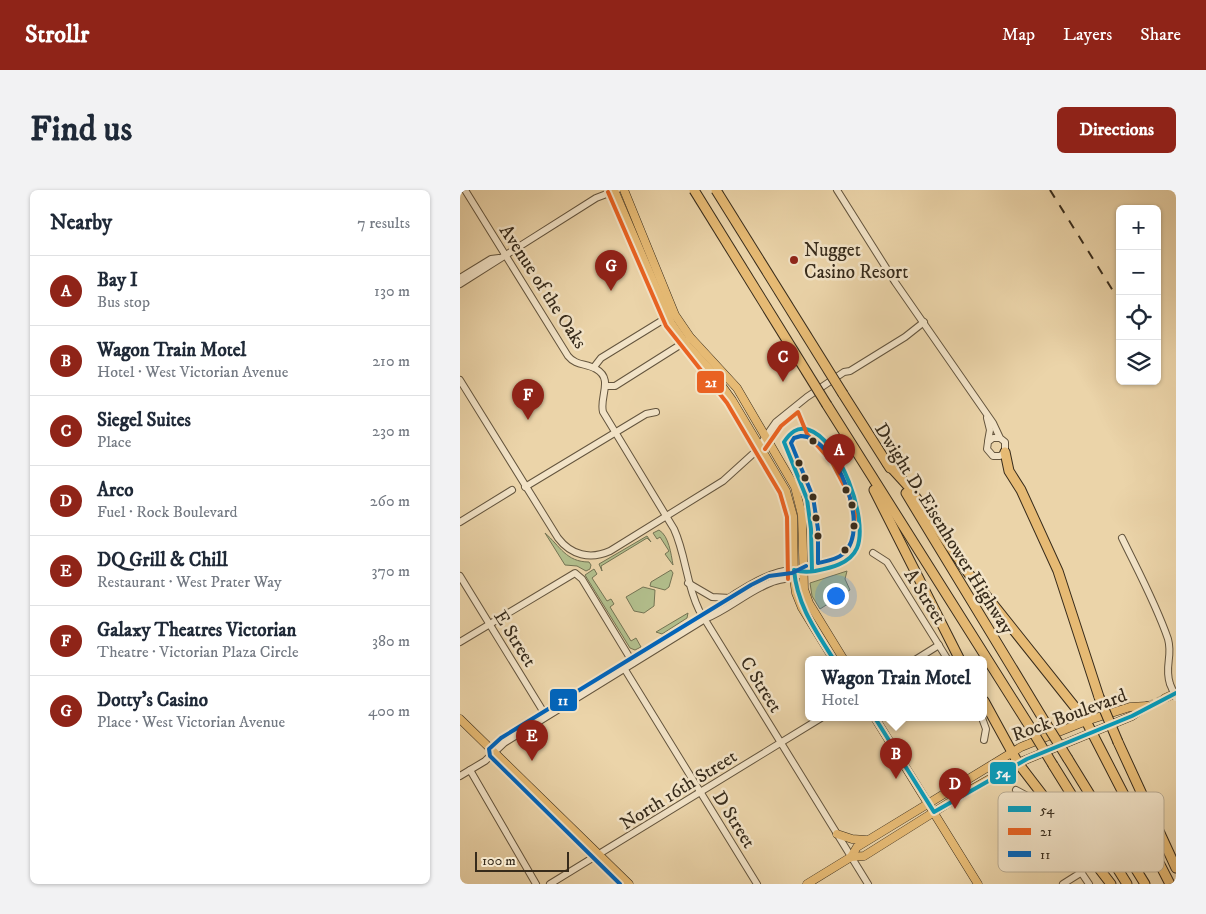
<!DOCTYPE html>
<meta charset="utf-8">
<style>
body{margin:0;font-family:"IM FELL DW Pica",serif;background:#f2f2f3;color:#1f2937}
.controls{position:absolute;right:15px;top:15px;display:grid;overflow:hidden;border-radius:8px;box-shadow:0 1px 4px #0004}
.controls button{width:45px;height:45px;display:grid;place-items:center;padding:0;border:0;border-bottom:1px solid #e0e1e3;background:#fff;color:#1f2937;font:25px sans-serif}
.scale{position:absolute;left:15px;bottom:12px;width:94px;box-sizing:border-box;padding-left:5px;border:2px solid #372b1b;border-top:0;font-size:14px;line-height:18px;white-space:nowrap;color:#372b1b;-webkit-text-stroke:4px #f2e3c7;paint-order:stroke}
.you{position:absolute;left:375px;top:405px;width:18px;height:18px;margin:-12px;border:4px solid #fff;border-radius:50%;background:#1a73e8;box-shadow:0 0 0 8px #1a73e833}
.badge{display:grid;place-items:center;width:32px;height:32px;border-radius:50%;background:#8f2418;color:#fff;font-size:16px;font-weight:700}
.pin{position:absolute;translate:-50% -41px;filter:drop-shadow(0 1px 2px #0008)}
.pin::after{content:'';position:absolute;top:26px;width:18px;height:15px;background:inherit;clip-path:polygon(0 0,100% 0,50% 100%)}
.popup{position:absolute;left:345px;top:466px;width:182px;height:65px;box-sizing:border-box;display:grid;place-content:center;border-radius:8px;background:#fff;filter:drop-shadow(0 1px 4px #0005);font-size:16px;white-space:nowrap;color:#747a83}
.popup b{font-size:19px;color:#1f2937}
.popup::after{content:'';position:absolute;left:50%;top:100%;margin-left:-10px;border:10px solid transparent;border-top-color:#fff}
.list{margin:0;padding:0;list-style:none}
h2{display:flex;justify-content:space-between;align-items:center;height:65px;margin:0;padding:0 20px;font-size:21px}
h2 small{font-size:16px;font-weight:400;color:#747a83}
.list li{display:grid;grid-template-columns:32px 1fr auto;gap:15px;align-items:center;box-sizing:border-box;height:70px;padding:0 20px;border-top:1px solid #e0e1e3}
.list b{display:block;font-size:19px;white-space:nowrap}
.list p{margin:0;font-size:16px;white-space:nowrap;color:#747a83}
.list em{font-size:16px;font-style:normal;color:#747a83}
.icon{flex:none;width:28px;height:28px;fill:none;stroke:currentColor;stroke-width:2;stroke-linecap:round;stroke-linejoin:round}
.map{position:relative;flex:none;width:716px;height:694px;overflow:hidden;border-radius:8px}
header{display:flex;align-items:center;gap:30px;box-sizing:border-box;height:70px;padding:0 25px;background:#8f2418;color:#fff}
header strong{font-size:24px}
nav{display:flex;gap:28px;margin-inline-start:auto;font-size:18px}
.intro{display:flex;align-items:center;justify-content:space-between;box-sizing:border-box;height:120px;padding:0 30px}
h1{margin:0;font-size:35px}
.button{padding:12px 22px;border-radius:8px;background:#8f2418;color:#fff;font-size:18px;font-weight:700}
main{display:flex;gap:30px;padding:0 30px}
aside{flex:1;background:#fff;border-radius:8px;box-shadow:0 1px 4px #0004}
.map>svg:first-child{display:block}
</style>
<header>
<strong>Strollr</strong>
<nav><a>Map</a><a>Layers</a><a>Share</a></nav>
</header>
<div class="intro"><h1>Find us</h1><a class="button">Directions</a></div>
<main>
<aside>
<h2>Nearby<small>7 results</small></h2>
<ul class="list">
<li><span class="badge">A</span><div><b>Bay I</b><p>Bus stop</p></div><em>130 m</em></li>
<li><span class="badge">B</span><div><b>Wagon Train Motel</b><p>Hotel · West Victorian Avenue</p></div><em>210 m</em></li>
<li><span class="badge">C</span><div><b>Siegel Suites</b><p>Place</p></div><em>230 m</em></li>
<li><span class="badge">D</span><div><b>Arco</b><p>Fuel · Rock Boulevard</p></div><em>260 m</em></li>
<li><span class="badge">E</span><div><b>DQ Grill &amp; Chill</b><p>Restaurant · West Prater Way</p></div><em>370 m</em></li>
<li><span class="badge">F</span><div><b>Galaxy Theatres Victorian</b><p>Theatre · Victorian Plaza Circle</p></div><em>380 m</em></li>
<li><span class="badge">G</span><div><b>Dotty's Casino</b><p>Place · West Victorian Avenue</p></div><em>400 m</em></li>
</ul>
</aside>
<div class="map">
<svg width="716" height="694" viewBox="0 0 716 694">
<rect width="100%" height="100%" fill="#ebd4a9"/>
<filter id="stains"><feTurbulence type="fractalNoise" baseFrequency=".004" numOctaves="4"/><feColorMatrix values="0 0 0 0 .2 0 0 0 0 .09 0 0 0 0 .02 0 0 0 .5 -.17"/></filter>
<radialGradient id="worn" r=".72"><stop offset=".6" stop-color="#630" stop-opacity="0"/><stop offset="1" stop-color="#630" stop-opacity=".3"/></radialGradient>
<g fill="#b2be8c" stroke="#747454">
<path d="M199,340C209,346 211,364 213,375L205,364L209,361L200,347L197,349L193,343Z"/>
<path d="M85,343C100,356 106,372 129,372L131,375L130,379L126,381L117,376L105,375Z"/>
<path d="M187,346L191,352L187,348L141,376L142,381L139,374Z"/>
<path d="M134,379L137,384L132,388L147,411L151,409L154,414L150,417L171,451L176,448L181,457L175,460L170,458L125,385Z"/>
<path d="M211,380L213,383L209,397L205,400L190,396L191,392Z"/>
<path d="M387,381L385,389L390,400L360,419L352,406L350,393Z"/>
<path d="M183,397L195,400L194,416L184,423L174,421L166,407Z"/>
<path d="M228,423L227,428L202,444L196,442Z"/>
</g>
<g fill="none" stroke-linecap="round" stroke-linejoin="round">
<path stroke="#c7b28d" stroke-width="8" stroke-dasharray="8 4" stroke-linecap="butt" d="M687,516L705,508"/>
<defs>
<g id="minor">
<path d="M5,0L108,166C116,176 126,173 136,179C154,189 139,207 143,222L214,339C226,365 226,394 239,420L408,694"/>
<path d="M377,0L435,92L533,233L540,248L545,252V262L540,266H533L527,259L528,252L533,248H540"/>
<path d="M0,88L31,69L39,68"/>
<path d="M0,94L136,8L157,0"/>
<path d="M134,177L141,168L211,125"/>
<path d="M0,190L98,348C111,365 130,370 150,361L263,291L295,262L316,232L347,207L384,182L390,181L445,147L464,132"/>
<path d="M146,196H155L231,148"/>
<path d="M527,228L530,240L528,251"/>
<path d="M65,297L186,224L196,222"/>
<path d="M0,332L52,300"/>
<path d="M662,348C678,381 696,414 708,449C713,467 704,476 710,494"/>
<path d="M413,363L427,372L488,470"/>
<path d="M0,386L86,526"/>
<path d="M228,393L252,407L270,408"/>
<path d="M246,427C261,411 314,375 337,381"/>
<path d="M0,452L115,383L122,389L173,473"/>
<path d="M455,470L479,455"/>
<path d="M164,478L297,694"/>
<path d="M522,528L526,539L524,550"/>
<path d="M10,580L76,694"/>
<path d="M0,586L25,571L44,553L245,429C268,420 287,402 310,393C321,388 332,390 343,383"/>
<path d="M556,600L571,608L629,694"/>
<path d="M90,694L361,528"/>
<path d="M603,694L622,682"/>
</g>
<g id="major">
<path d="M154,0L211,133L225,153L251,181L272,210L326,301L333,326L334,389L336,403L342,418L374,470"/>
<path d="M164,0L215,125L230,147L277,198L335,297L342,325L344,399L349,413L384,470"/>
<path d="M705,508L716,503"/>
<path d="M415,528L518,694"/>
<path d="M0,529L169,694"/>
<path d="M377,644L392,649L406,650"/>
<path d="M391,667L397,657L561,557L626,531L670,517L687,516"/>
<path d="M347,694L391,667L404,666L498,607L558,573L672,526L687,516"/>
</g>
<g id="highway">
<path d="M383,204L430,278"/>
<path d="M367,215L570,537"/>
<path d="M545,262L549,281L561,300L598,381L639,507"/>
<path d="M427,273L448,296L509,384L626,531L710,694"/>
<path d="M414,300L500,470"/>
<path d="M446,303L585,532"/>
<path d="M524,511L558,573L651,694"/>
<path d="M658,552L716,678"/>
<path d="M608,569L685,694"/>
<path d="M593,575L667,694"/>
</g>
</defs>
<use href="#minor" stroke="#64553e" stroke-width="8"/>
<use href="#major" stroke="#372b1b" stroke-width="9"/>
<use href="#highway" stroke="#372b1b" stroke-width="11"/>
<use href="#minor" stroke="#f2e3c7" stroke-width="6"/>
<use href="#major" stroke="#e6ba74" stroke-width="8"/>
<use href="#highway" stroke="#e6ba74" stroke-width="9"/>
<path stroke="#372b1b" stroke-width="2" stroke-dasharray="9 9" stroke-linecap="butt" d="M590,0L660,112"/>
<defs>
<path id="minor-bridge" d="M710,494L716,508"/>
<g id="highway-bridge">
<path d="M234,0L367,215"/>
<path d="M256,0L383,204"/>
<path d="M639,507L658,552"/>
<path d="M585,532L608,569"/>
<path d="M570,537L593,575"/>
</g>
</defs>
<use href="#minor-bridge" stroke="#64553e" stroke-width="8" stroke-linecap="butt"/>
<use href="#highway-bridge" stroke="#372b1b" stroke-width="11" stroke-linecap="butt"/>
<use href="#minor-bridge" stroke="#f2e3c7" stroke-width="6"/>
<use href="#highway-bridge" stroke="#e6ba74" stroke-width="9"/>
<defs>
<g id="bus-1">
<path d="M352,381L351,339L347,309L324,252C330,243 337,236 349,240C379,249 409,329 397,358C390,374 370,378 355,381C348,382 341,382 334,380C337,415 356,441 374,470"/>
<path d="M415,528L474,622L567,569L672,526L716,503"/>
</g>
<g id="bus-2">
<path d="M148,2L206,136L267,213L320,303L327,327L328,389"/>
<path d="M305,259L321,236L338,222L347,244L372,272L389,305L395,325L394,337"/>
</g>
<g id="bus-3">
<path d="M341,246C375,246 413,339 383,364C376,370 367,371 358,373V339L353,307L331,253L334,248Z"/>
<path d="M160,694L30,566L29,559L41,548L291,395L309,386L332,383L346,376"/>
</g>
</defs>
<use href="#bus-1" stroke="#f2e3c7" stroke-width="8"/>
<use href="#bus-2" stroke="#f2e3c7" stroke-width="8"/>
<use href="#bus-3" stroke="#f2e3c7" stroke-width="8"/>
<use href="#bus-1" stroke="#069cbc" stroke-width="4"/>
<use href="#bus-2" stroke="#e96222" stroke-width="4"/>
<use href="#bus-3" stroke="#0065bd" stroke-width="4"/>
</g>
<circle fill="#8f2418" stroke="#f2e3c7" stroke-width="2" cx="334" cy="70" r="5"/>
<g fill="#372b1b" stroke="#f2e3c7" stroke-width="2">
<circle cx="353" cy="251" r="4.5"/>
<circle cx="339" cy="273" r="4.5"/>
<circle cx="345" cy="288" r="4.5"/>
<circle cx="386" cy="300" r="4.5"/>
<circle cx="353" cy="307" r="4.5"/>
<circle cx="392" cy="315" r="4.5"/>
<circle cx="356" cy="328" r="4.5"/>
<circle cx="394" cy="336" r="4.5"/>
<circle cx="358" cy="346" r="4.5"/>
<circle cx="385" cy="360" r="4.5"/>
</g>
<g text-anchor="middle" stroke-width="5" stroke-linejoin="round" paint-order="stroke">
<g font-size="19" fill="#372b1b" stroke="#f2e3c7" text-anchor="start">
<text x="344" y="66">Nugget<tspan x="344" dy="22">Casino Resort</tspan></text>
</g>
<g font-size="19" fill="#372b1b" stroke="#f2e3c7">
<text transform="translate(84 96) rotate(57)" y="7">Avenue of the Oaks</text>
<text transform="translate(485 338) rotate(58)" y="7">Dwight D. Eisenhower Highway</text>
<text transform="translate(466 406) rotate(58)" y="7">A Street</text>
<text transform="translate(56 448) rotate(58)" y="7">E Street</text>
<text transform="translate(302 494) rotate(58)" y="7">C Street</text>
<text transform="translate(609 524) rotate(-20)" y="7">Rock Boulevard</text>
<text transform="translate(218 599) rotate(-32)" y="7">North 16th Street</text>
<text transform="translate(275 629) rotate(58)" y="7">D Street</text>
</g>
</g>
<rect x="538" y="602" width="166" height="80" rx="8" fill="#f2e3c7" stroke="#baac93" stroke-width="1"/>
<rect x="548" y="616" width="23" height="6" fill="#069cbc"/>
<rect x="548" y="638" width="23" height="7" fill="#e96222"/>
<rect x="548" y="661" width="23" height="6" fill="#0065bd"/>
<g font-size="14" fill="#372b1b">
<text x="580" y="624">54</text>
<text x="580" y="646">21</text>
<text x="580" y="669">11</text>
</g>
<g stroke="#f2e3c7" stroke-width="2">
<rect x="236" y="180" width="29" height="24" rx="5" fill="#e96222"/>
<rect x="89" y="498" width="29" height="24" rx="5" fill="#0065bd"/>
<rect x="529" y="571" width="28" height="24" rx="5" fill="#069cbc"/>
</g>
<g font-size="14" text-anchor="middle" font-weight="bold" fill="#fff">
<text x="251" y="197">21</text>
<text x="103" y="515">11</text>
<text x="543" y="587">54</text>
</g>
<rect width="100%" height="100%" filter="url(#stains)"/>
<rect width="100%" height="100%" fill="url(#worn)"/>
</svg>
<div class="controls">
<button>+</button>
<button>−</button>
<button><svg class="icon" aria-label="locate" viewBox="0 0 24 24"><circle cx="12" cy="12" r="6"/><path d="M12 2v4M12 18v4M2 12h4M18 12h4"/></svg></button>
<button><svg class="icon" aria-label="layers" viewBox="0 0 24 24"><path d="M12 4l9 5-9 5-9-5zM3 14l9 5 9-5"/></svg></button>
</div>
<div class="scale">100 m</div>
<div class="you"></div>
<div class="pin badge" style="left:379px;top:285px">A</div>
<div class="pin badge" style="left:436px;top:589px">B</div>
<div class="popup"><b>Wagon Train Motel</b>Hotel</div>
<div class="pin badge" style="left:323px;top:192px">C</div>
<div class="pin badge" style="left:495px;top:619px">D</div>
<div class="pin badge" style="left:72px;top:571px">E</div>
<div class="pin badge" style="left:68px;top:230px">F</div>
<div class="pin badge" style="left:151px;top:101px">G</div>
</div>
</main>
